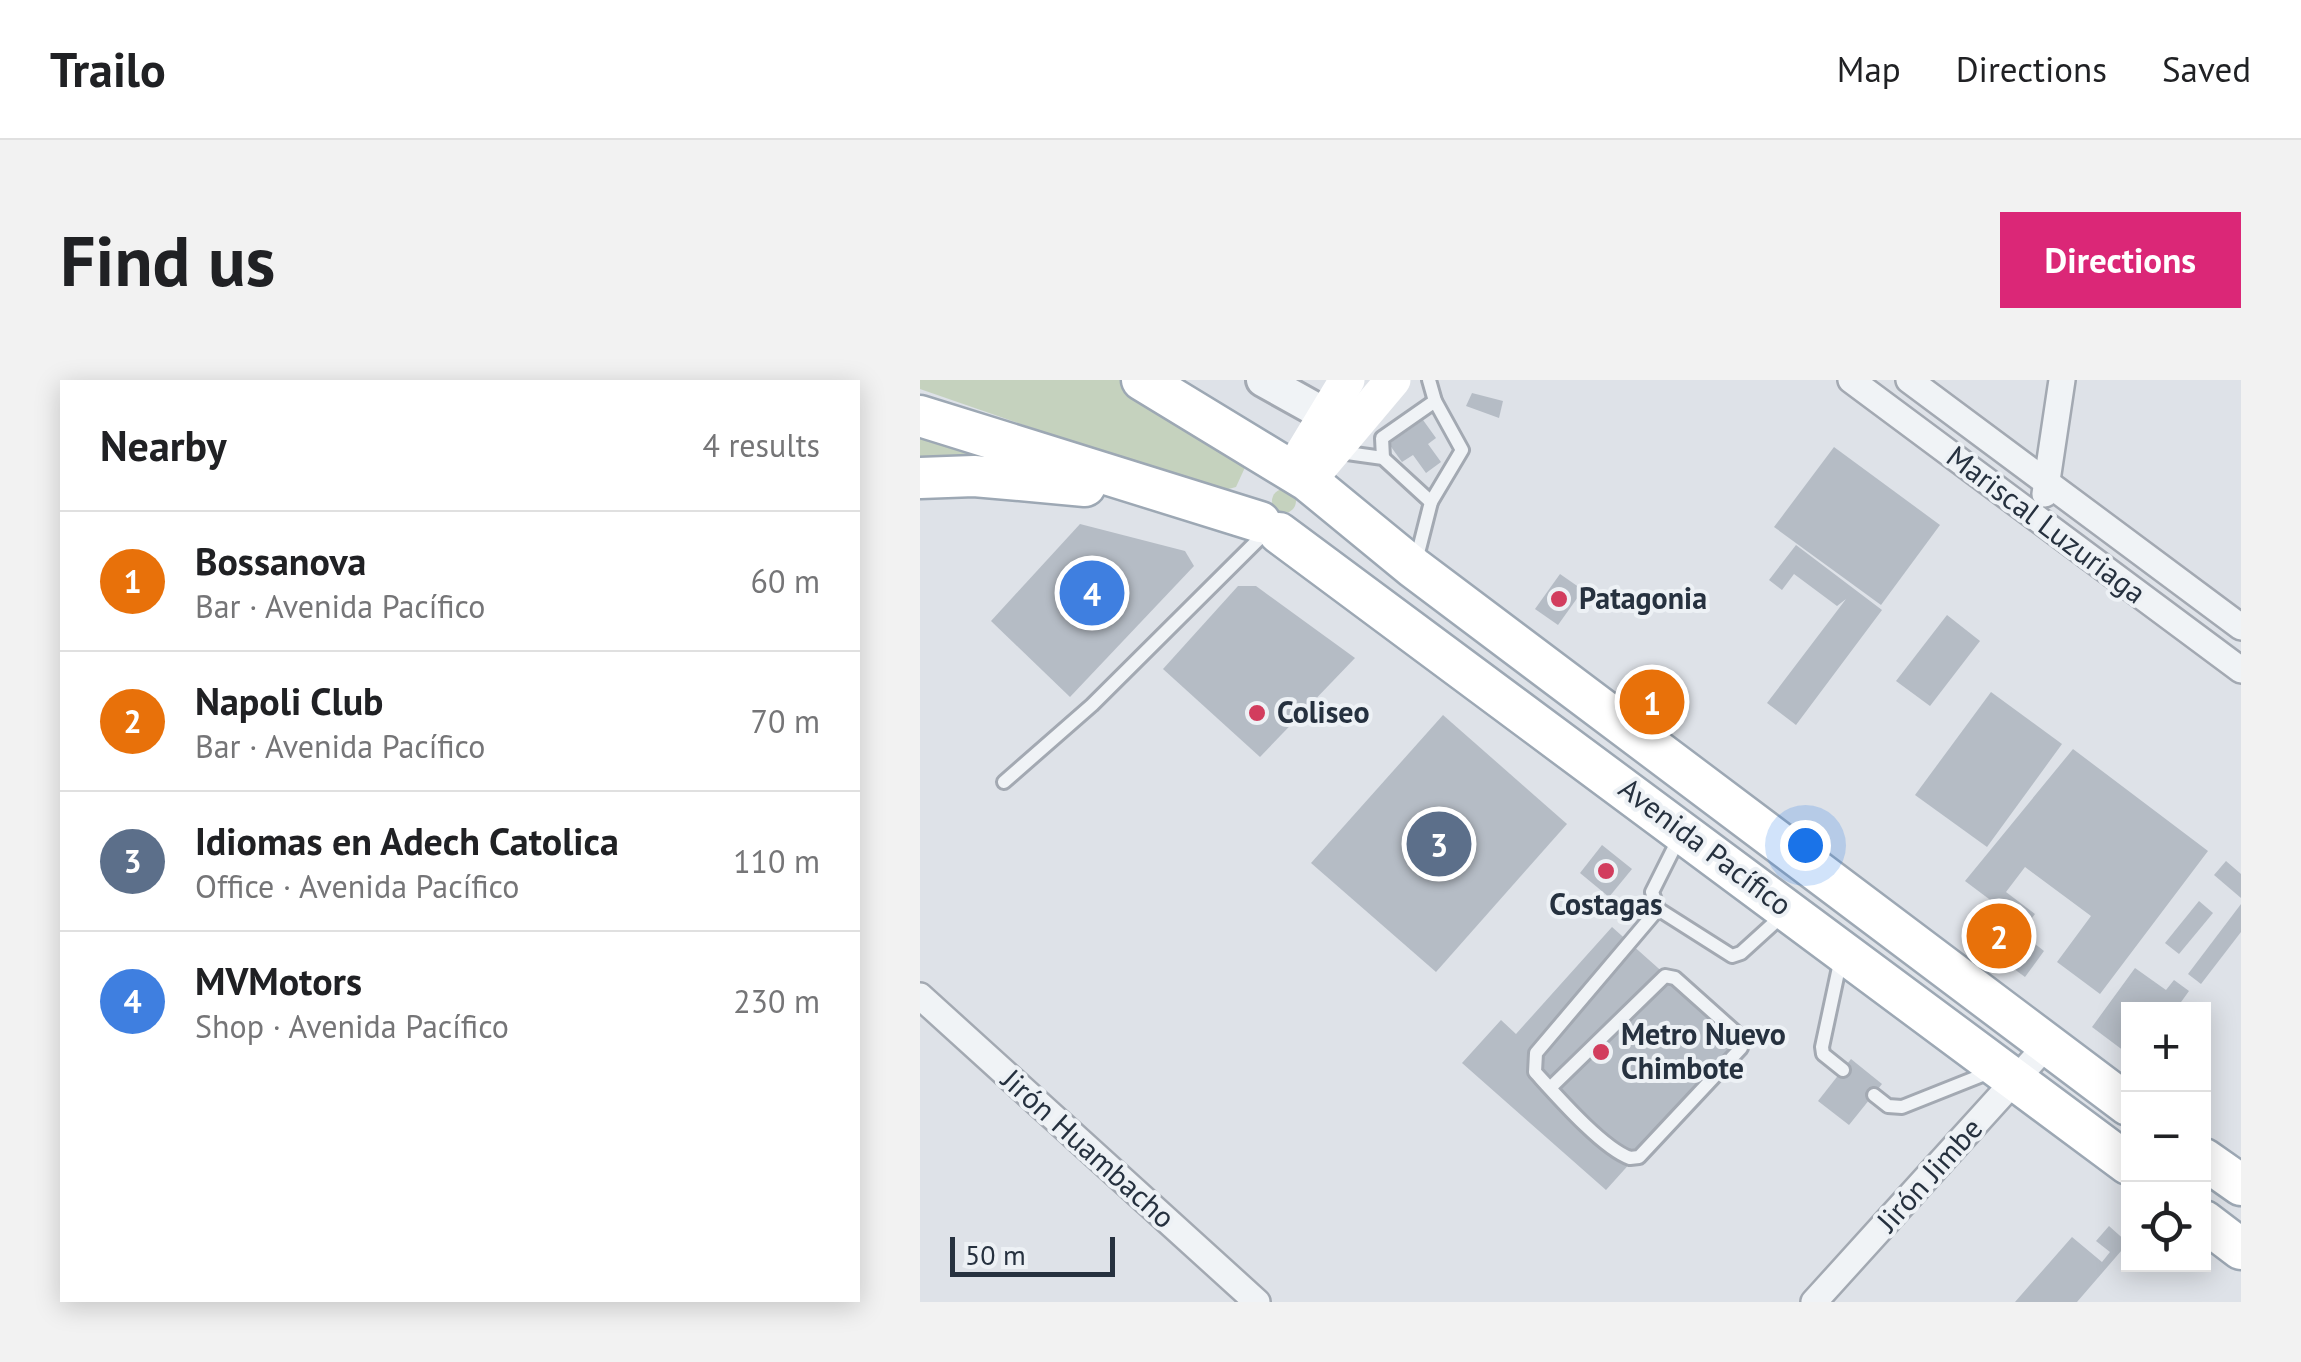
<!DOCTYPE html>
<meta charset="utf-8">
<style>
body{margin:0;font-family:"PT Sans",sans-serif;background:#f2f2f2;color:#202124}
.controls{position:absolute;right:30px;bottom:30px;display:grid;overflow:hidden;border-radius:0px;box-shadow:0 5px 25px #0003}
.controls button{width:90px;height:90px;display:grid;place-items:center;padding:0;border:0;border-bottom:2px solid #e0e0e0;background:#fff;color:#202124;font:50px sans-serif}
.scale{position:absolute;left:30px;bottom:25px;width:165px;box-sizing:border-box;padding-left:10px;border:5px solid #26313f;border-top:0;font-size:28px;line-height:35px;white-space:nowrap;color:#26313f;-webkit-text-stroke:8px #edf1f5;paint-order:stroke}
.you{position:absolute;left:885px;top:465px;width:35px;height:35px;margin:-25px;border:8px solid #fff;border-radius:50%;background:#1a73e8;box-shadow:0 0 0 15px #1a73e833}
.badge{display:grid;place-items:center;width:65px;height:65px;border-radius:50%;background:#db2777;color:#fff;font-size:32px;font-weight:700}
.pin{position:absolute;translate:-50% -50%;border:5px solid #fff;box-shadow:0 2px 10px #0006}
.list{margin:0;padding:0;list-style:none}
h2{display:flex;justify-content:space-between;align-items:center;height:130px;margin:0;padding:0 40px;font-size:42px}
h2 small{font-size:32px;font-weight:400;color:#757577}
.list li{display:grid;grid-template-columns:65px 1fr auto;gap:30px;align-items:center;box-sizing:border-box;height:140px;padding:0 40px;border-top:2px solid #e0e0e0}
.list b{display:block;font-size:38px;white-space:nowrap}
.list p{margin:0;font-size:32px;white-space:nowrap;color:#757577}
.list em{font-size:32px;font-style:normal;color:#757577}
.icon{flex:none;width:55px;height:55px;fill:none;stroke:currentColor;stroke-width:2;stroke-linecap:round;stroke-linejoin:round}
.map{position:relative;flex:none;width:1321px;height:922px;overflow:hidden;border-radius:0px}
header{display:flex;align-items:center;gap:60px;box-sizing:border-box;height:140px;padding:0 50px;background:#fff;border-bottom:2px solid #e0e0e0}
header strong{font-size:48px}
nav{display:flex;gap:55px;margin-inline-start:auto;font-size:35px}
.intro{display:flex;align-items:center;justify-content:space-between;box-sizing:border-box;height:240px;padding:0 60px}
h1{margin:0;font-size:70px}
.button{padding:25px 45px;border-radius:0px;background:#db2777;color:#fff;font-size:35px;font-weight:700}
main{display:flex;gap:60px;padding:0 60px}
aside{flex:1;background:#fff;border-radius:0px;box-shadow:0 5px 25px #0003}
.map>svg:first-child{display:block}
</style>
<header>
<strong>Trailo</strong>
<nav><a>Map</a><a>Directions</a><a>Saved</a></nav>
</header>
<div class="intro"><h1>Find us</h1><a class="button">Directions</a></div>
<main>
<aside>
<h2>Nearby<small>4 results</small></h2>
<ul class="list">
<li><span class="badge" style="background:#e8710a">1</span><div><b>Bossanova</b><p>Bar · Avenida Pacífico</p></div><em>60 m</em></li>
<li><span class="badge" style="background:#e8710a">2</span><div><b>Napoli Club</b><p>Bar · Avenida Pacífico</p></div><em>70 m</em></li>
<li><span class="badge" style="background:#5c6f8a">3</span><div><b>Idiomas en Adech Catolica</b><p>Office · Avenida Pacífico</p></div><em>110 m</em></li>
<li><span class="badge" style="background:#3f7fe0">4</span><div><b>MVMotors</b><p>Shop · Avenida Pacífico</p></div><em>230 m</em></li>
</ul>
</aside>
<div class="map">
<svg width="1321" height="922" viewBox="0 0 1321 922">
<rect width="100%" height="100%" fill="#dee2e8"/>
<g fill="#c5d2be">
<path d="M0,0H209L327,83L316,107L297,112L0,9Z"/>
<path d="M0,49L110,85L0,86Z"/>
<circle cx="364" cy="121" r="12"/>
</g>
<g fill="#b5bcc5">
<path d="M552,13L583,21L579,38L546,26Z"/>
<path d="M503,40L516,58L508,64L521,82L506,93L493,75L482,82L469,64Z"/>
<path d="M914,67L1020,145L961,225L854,147Z"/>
<path d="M160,144L265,171L274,186L150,317L71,241Z"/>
<path d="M876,165L962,230L876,345L847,323L926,219L917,226L874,194L862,210L849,200Z"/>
<path d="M640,194L663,210L638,245L615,229Z"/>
<path d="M318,206H336L435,278L340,377L243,289Z"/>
<path d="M1027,235L1060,261L1010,326L976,301Z"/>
<path d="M1071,312L1142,364L1067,467L995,415Z"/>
<path d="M523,335L647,444L516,592L391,483Z"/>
<path d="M1153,369L1288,471L1180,614L1137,582L1171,536L1105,487L1086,512L1115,534L1101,553L1124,571L1105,597L1052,558L1077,525L1045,501Z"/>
<path d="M682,465L712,489L689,517L660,493Z"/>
<path d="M1306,481L1321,494V518L1294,495Z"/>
<path d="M1279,521L1293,533L1259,574L1245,563Z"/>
<path d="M1321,524V552L1281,604L1268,594Z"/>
<path d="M692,547L820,661L686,810L542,683L581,640L596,654Z"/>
<path d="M1215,588L1246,610L1254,600L1269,611L1256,629H1208V674L1172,647Z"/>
<path d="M931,679L962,704L929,745L898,721Z"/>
<path d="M1189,846L1208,863L1157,922H1095L1152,857L1182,882L1190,872L1176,861Z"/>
</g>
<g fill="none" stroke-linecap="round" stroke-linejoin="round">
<defs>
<g id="service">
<path d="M509,0L515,21L542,70L511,122"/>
<path d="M420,72L463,78L511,122L496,181"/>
<path d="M463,78L462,58L515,21"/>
<path d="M84,402L172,325L346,152"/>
<path d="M759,458L732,512L738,529L812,576L821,573L864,534"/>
<path d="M921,578L902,667L903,674L923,690"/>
<path d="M630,708L745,596L755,598L821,657V668L719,777L710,778C682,768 636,715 615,692L616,673L738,529"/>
<path d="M954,715L968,726L982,727L1070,692"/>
</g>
<g id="minor">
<path d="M931,0L1321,290"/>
<path d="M989,0L1321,247"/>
<path d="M1125,114L1142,0"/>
<path d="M0,616L337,922"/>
<path d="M894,922L1126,666"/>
</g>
<path id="tertiary" d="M343,0L404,34"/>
<g id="primary">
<path d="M222,0L388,101L494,188L1208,725"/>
<path d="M0,36L340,142"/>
<path d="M0,98L54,96L165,106"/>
<path d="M359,153L1208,784"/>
<path d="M1284,779L1321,805"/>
<path d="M1284,841L1321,869"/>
</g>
</defs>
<use href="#service" stroke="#a3a9b2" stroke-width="18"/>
<use href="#minor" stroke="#a3a9b2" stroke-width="30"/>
<use href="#tertiary" stroke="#a3a9b2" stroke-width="38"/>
<use href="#primary" stroke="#9da8b4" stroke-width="45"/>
<use href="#service" stroke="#f0f3f6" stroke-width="12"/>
<use href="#minor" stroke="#f0f3f6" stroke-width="25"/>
<use href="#tertiary" stroke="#f0f3f6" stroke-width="32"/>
<g stroke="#fff" stroke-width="35">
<path d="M372,91L427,0"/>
<path d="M388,101L473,0"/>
</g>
<use href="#primary" stroke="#fff" stroke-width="40"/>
</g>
<g fill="#d23d5e" stroke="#edf1f5" stroke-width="4">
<circle cx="639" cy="219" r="10"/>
<circle cx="337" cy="333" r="10"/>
<circle cx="686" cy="491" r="10"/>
<circle cx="681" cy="672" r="10"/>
</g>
<g text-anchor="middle" stroke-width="8" stroke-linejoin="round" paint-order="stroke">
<g font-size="30" fill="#26313f" stroke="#edf1f5">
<text transform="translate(1126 145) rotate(37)" y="10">Mariscal Luzuriaga</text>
<text transform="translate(785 467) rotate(37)" y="10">Avenida Pacífico</text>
<text transform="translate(168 769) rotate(42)" y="10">Jirón Huambacho</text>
<text transform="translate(1010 795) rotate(-48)" y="10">Jirón Jimbe</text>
</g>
<g font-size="30" font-weight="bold" fill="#26313f" stroke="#edf1f5" text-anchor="start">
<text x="659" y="229">Patagonia</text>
<text x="357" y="343">Coliseo</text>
<text x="686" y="535" text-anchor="middle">Costagas</text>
<text x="701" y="665">Metro Nuevo<tspan x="701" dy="34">Chimbote</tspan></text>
</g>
</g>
</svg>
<div class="controls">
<button>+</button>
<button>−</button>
<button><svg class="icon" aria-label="locate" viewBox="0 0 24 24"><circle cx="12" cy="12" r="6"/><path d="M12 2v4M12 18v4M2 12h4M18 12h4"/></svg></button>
</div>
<div class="scale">50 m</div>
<div class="you"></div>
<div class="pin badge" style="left:732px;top:322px;background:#e8710a">1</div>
<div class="pin badge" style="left:1079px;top:556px;background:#e8710a">2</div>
<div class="pin badge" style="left:519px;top:464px;background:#5c6f8a">3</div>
<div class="pin badge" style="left:172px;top:213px;background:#3f7fe0">4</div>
</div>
</main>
